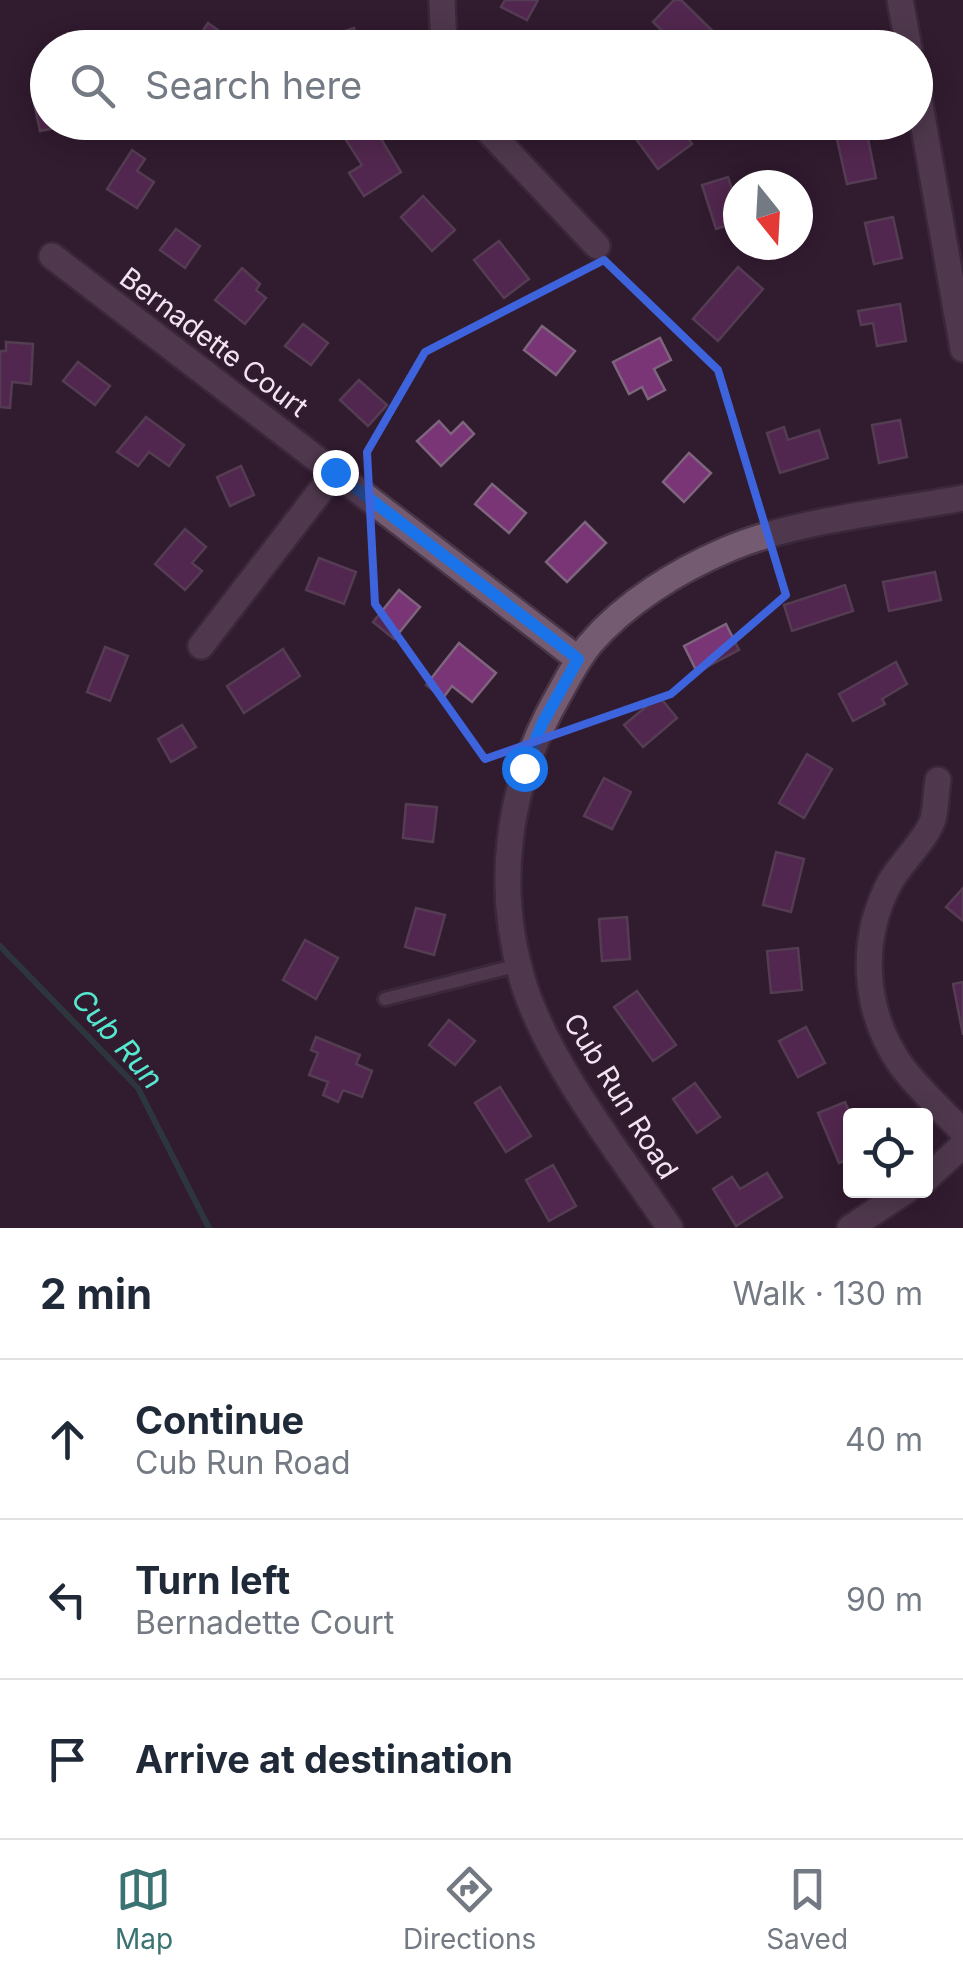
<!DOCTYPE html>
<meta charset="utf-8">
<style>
body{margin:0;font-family:Inter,sans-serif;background:#f6f6f7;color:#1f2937}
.controls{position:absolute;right:30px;bottom:30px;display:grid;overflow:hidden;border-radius:10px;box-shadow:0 5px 25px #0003}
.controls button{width:90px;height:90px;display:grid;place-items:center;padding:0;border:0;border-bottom:2px solid #e0e1e3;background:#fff;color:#1f2937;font:50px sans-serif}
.compass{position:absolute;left:723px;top:170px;width:90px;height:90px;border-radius:50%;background:#fff;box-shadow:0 5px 25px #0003;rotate:162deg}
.stop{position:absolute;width:30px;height:30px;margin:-22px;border:8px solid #1a73e8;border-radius:50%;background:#fff}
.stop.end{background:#1a73e8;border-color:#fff;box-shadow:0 2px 10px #0008}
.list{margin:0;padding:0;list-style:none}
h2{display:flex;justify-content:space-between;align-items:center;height:130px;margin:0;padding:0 40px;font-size:42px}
h2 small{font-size:32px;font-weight:400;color:#747a83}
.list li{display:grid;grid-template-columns:65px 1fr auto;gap:30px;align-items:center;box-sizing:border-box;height:160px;padding:0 40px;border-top:2px solid #e0e1e3}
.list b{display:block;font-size:38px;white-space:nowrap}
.list p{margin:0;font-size:32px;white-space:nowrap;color:#747a83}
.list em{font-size:32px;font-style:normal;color:#747a83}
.icon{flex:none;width:55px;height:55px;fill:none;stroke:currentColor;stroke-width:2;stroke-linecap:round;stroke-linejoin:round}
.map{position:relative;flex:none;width:963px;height:1228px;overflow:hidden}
.search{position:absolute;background:#fff;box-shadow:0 5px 25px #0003;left:30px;right:30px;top:30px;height:110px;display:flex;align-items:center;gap:25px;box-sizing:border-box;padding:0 35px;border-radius:55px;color:#747a83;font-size:38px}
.sheet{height:610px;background:#fff}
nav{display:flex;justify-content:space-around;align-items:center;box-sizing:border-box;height:140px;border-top:2px solid #e0e1e3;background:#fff;font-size:28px;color:#747a83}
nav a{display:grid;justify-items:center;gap:5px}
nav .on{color:#3a7372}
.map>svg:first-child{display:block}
</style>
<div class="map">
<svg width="963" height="1228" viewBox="0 0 963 1228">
<rect width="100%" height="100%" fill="#311b2f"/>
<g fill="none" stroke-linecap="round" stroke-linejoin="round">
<path stroke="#2a574f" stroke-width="6" d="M0,946L138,1088L209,1228"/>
</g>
<g fill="#7a3577" stroke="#7e647c" stroke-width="2.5">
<path d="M505,0H538L527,20L501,7Z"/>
<path d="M674,0H681L723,41L717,48H680L653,22Z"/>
<path d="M208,23L239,45L237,48H191Z"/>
<path d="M354,28L360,48H315L313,41Z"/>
<path d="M48,91V122H86L40,131L32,94Z"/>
<path d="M356,122H371L401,172L364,196L349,173L362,165L341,132Z"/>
<path d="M650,122H676L692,144L658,169L633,135Z"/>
<path d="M866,129L876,178L847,184L836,135Z"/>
<path d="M132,150L145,159L137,171L154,182L137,208L107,189Z"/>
<path d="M728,177L735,198L738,197V222L716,229L702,185Z"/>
<path d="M423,196L455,230L432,251L401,217Z"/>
<path d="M893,217L902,258L874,264L865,223Z"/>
<path d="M176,229L200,246L185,268L160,250Z"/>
<path d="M499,241L529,279L504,298L474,260Z"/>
<path d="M738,267L763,289L718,341L693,319Z"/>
<path d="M242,268L260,284L256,290L266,298L245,324L215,300Z"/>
<path d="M900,304L906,341L877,346L873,323L861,325L858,311Z"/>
<path d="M303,324L328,343L311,365L285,346Z"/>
<path d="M542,326L575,351L556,375L524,350Z"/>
<path d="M660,338L671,360L654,369L665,390L648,399L642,387L629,394L613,362Z"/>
<path d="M6,342L33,344L31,384L12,382L10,408L0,407V351H6Z"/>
<path d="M78,362L110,386L95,405L63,381Z"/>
<path d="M359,380L387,405L368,426L340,400Z"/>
<path d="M146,417L184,445L169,466L149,452L138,466L117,452Z"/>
<path d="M900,420L907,457L879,463L872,425Z"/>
<path d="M439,421L451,434L463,422L474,434L441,466L417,441Z"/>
<path d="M784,427L788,440L819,430L828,458L780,473L767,433Z"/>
<path d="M689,453L711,473L684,502L663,482Z"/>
<path d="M241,466L254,495L230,506L217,477Z"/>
<path d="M492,484L526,513L509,533L475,504Z"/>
<path d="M585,522L606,543L567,582L546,562Z"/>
<path d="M185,529L206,547L192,563L202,571L185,590L155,564Z"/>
<path d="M319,558L356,572L344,604L306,590Z"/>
<path d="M935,572L941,600L889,611L883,582Z"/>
<path d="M845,585L853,611L792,631L784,605Z"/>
<path d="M399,590L420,607L394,639L373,622Z"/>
<path d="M726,624L739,650L697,672L684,646Z"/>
<path d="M459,643L496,673L472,702L452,686L443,698L426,685Z"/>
<path d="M105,647L128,656L110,701L87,692Z"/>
<path d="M283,649L300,676L244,713L227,686Z"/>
<path d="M896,662L907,684L882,699L885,704L853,721L839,694Z"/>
<path d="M659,696L677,718L643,747L624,725Z"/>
<path d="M182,725L196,747L171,762L158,739Z"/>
<path d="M807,754L832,769L804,818L779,803Z"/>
<path d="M604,778L631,792L612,829L584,816Z"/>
<path d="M406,804L437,807L433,842L403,838Z"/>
<path d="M776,852L804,859L791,912L763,905Z"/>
<path d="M963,888V921L946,907Z"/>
<path d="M416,908L445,915L434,955L405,947Z"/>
<path d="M627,917L630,959L602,961L599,919Z"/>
<path d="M305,940L338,958L316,999L283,980Z"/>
<path d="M798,948L802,990L771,993L767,951Z"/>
<path d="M963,982V1035L953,984Z"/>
<path d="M637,991L676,1045L653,1061L614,1007Z"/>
<path d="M449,1020L475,1041L455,1065L429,1045Z"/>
<path d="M806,1027L825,1063L798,1077L779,1041Z"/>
<path d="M316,1037L360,1055L356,1064L372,1071L362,1097L343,1090L338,1102L323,1095L328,1082L309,1075L318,1053L311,1050Z"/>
<path d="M695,1083L720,1117L697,1133L673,1099Z"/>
<path d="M500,1087L531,1136L506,1152L475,1103Z"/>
<path d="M845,1102L851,1116L850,1158L839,1163L818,1113Z"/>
<path d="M553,1165L576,1206L549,1221L526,1180Z"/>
<path d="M767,1173L782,1197L736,1226L713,1189L732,1177L740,1189Z"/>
</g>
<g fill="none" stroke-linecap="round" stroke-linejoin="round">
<defs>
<path id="service" d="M385,999L519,965"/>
<g id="minor">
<path d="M442,0L444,48"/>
<path d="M900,0L909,48"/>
<path d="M916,82L963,349"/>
<path d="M480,122L597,246"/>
<path d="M52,256L578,659"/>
<path d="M201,646L335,472"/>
<path d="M938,780C936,793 936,807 933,819C928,837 901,863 890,882C859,940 863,1010 900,1064C918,1089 942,1110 963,1132"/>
<path d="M926,1179L963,1145"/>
<path d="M670,1228C623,1158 551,1067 525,988C493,889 507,785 558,696C568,678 577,660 590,644C625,603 677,571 726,550C795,520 889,512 963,498"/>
<path d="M850,1228L907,1190"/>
</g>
</defs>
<use href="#service" stroke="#483647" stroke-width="18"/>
<use href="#minor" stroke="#483647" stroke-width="30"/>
<use href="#service" stroke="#745b72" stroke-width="12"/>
<use href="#minor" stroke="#745b72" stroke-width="25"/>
</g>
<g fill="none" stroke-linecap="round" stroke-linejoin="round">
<path stroke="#1a73e8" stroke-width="12" d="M335,472L578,659L542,724L524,768"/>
</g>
<path d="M0 0H963V1228H0ZM604,260L718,370L786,595L671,694L485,759L375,604L367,452L425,352Z" fill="#311b2f" fill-opacity=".55" fill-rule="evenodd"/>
<path fill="none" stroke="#3d64dc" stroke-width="8" stroke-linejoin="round" d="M604,260L718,370L786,595L671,694L485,759L375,604L367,452L425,352Z"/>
<g text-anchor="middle" stroke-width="8" stroke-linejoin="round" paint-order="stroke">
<g font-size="28" fill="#f2e3f0" stroke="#311b2f">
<text transform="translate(214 342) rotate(37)" y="10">Bernadette Court</text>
<text transform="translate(621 1096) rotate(58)" y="10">Cub Run Road</text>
</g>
<g font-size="30" font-style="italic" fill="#56e7d0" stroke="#311b2f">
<text transform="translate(117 1039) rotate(49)" y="10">Cub Run</text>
</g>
</g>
</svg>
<div class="controls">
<button><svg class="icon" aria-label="locate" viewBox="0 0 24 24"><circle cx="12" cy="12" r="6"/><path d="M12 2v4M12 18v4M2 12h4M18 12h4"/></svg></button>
</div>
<svg class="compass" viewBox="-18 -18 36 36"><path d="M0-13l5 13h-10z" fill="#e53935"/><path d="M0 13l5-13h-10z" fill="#747a83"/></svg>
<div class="stop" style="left:524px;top:768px"></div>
<div class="stop end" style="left:335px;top:472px"></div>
<div class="search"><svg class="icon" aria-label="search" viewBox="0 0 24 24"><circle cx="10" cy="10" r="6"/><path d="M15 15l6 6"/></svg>Search here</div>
</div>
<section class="sheet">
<h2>2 min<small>Walk · 130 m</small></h2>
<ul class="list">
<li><svg class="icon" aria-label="ahead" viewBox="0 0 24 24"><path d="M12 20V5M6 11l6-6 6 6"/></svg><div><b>Continue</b><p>Cub Run Road</p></div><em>40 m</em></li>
<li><svg class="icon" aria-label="left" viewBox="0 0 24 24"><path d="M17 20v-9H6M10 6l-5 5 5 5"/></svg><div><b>Turn left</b><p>Bernadette Court</p></div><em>90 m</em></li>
<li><svg class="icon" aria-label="arrive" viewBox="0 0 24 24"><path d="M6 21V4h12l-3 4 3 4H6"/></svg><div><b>Arrive at destination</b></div></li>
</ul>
</section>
<nav>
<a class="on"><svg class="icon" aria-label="map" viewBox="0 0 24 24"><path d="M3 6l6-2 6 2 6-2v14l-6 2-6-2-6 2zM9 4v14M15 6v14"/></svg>Map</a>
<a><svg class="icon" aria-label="directions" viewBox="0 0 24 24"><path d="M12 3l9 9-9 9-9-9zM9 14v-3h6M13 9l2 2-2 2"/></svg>Directions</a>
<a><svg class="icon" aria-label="saved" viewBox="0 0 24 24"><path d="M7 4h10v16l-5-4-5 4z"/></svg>Saved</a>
</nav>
